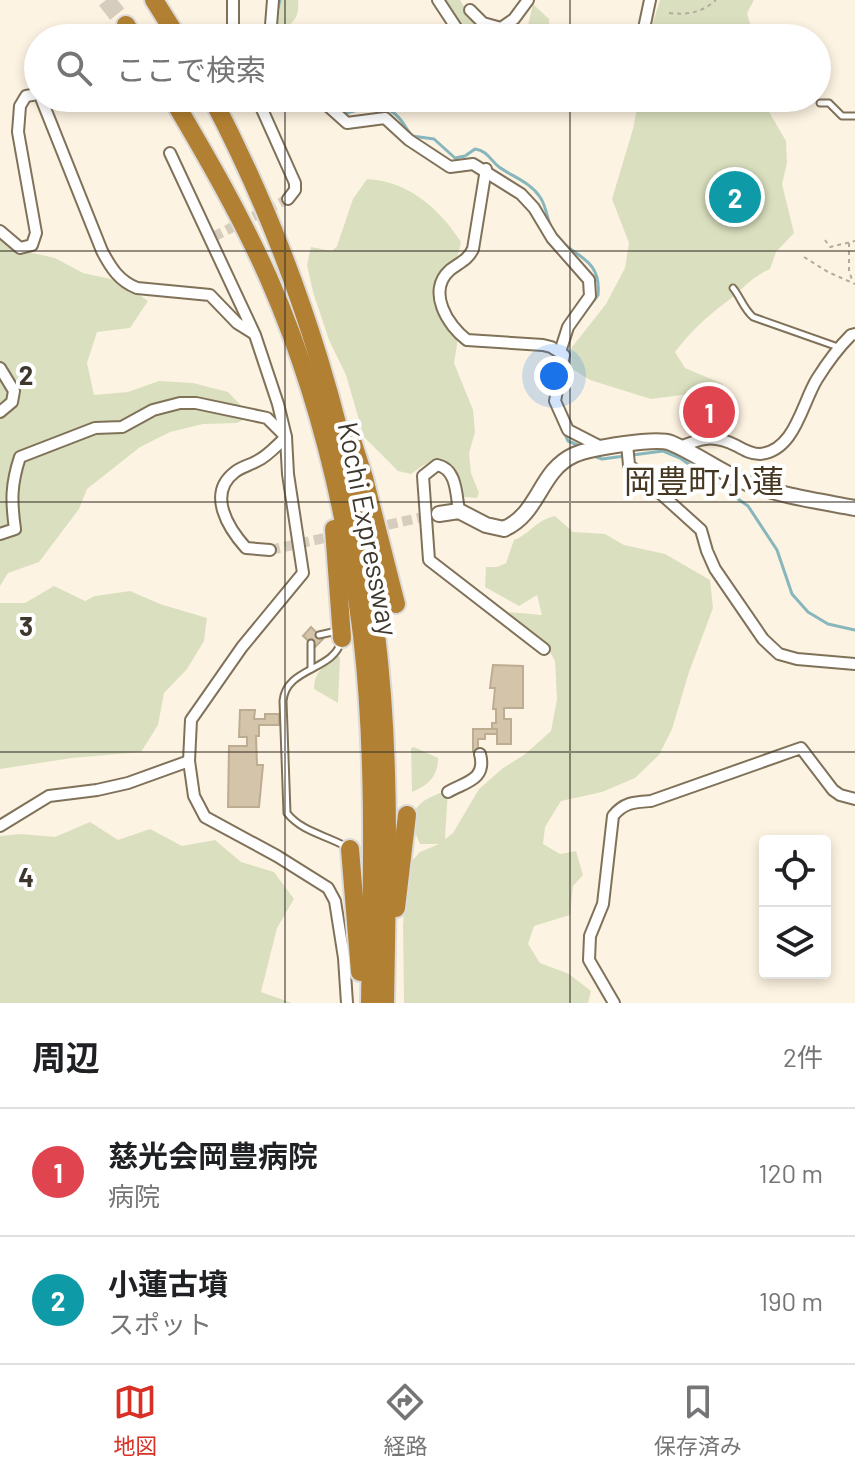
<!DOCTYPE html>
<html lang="ja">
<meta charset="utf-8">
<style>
body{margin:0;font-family:Barlow,"Noto Sans JP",sans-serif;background:#f2f2f2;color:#202124}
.controls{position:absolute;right:24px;bottom:24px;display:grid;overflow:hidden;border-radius:8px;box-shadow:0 4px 12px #0003}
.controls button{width:72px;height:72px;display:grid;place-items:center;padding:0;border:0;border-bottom:2px solid #e0e0e0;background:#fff;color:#202124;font:40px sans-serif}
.you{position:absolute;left:554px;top:376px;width:28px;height:28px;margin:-20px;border:6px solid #fff;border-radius:50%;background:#1a73e8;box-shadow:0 0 0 12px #1a73e833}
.badge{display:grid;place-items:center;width:52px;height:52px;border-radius:50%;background:#d93025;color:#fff;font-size:26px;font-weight:700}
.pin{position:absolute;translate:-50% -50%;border:4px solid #fff;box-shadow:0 2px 8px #0006}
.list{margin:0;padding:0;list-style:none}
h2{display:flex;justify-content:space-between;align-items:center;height:104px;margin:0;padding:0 32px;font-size:34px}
h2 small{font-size:26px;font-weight:400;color:#757577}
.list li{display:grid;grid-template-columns:52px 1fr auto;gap:24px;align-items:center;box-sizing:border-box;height:128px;padding:0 32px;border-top:2px solid #e0e0e0}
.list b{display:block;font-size:30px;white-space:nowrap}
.list p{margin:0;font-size:26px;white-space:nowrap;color:#757577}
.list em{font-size:26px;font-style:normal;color:#757577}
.icon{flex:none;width:44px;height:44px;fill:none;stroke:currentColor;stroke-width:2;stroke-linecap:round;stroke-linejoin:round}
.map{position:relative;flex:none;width:855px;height:1003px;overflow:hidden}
.search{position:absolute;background:#fff;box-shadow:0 4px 12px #0003;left:24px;right:24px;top:24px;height:88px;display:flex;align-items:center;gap:20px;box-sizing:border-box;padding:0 28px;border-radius:44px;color:#757577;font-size:30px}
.sheet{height:360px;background:#fff}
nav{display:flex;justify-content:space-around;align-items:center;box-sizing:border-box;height:112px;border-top:2px solid #e0e0e0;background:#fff;font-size:22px;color:#757577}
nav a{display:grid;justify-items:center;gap:4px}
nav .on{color:#d93025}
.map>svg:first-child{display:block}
</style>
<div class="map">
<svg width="855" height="1003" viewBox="0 0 855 1003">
<rect width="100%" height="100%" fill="#fdf3e2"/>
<g fill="#dae0bf">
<path d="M270,0H298C300,18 293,23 279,32L272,21Z"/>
<path d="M431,0H460L475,24L492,32L495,38H457Z"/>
<path d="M660,0H754L747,13L754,38H648Z"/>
<path d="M533,4L549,19L550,38H525Z"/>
<path d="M639,98H761L786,141L787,163L782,184L794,233L776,252L770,269C748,279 743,290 725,303C704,319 691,331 675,352L685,368L723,384L718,398L697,393L651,399L590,380L571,368L572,347L606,304L625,268L629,243L612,199L633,129Z"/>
<path d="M367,179C408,181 440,209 461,242C456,269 443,280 443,309L457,323V345L454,363L473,410L475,432L469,453L471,473L479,493L477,498L464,497C454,461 445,448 411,474L398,471L364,437L346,375L329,340L313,292L307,265L311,247L332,251L337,246L353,199Z"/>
<path d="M0,232L20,250L55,258L83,273L120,281L148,301L130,328L97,332L87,363L94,395L128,392L159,381L193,383L228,392L251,416L237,423L203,424L170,432L140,447L87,489L79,509L39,562L8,573L0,586Z"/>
<path d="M555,516L573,532L605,534L624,545L665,554L710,580L713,608L689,672L672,729L659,755L635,778L602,792L561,801L545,827L543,844L560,854L576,851L583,875L573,886L570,915L534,926L528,944L540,963L569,974L591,991L588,1003H404L403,926L407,866L420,852L439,844H420C404,809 418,801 448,790L445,839L453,833L479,789L503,768L524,755L551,731L557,699L555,661L545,643L522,629L509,612L542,615L537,595L519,606L485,587L486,567H497L506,563L514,540C533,532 534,521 555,516Z"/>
<path d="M54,586L85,601L95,596L130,591L160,604L207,618L204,641L187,669L164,693L158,725L141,752L72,758L0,769V603H25Z"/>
<path d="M339,656L340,659L338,703L314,689C314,671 325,665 339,656Z"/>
<path d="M414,747L438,758C438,776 429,785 412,792L411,748Z"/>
<path d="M90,822L118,840L150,829L182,846L215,840L241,862L274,872L294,899L277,928L261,992L292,1003H0V836L21,834L55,837Z"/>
</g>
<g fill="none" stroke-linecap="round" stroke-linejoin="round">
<g stroke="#87b6bd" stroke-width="3">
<path d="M276,16L280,0"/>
<path d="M275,30L281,38"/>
<path d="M333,98L344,114C365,108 384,99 400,119C405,125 407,130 412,136L434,139L455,158L465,156L475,149C488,151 490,160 499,167C513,177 530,182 540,197C547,207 547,221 553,232C569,257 602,255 598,295L582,316"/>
<path d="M551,397L550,401L568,441L582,447"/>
<path d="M591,455L602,459L663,451L680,458L748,506L777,550L792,594L808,612L828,624L855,630"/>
</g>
</g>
<g fill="#d4c4a9" stroke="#bcac92" stroke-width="2">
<path d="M311,627L323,639L315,647L303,636Z"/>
<path d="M493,665L523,666V708H504V719H511V744H497V729H492V723H496V709H493L495,688H490Z"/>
<path d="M240,710H255L254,719H265V714H279V725H259V736H256L257,765H263L259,807H228L229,746H247V737H239Z"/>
<path d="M473,729H497V734H485V739H478V751H473Z"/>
</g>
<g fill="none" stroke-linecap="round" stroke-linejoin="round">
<g stroke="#d7cdbe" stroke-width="10" stroke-dasharray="10 5" stroke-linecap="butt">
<path d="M213,237L288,199"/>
<path d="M373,528L432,515"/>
<path d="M270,550L338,535"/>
</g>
<path stroke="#d7cdbe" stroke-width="18" stroke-dasharray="18 9" stroke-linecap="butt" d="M106,0L126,25"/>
<defs>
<g id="lane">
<path d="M820,103H829L842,116H855"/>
<path d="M733,288C741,298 743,308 753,317L838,347"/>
<path d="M319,635L337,631"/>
<path d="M341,641C334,671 286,667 283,701L287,813C301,831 325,835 345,846"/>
<path d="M311,643V669"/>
</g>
<g id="street">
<path d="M233,0V38"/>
<path d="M438,0L463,38"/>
<path d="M470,10L483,23L501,28L514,19L528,0"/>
<path d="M270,38L273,0"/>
<path d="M642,38L650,0"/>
<path d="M41,98L102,251C111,268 119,281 137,288L210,295L237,323L253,333"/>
<path d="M257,98L295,183V190L288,199"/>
<path d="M319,98L347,123L385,118L409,140L450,167L473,164L521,194L534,208L552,238L589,280L590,296L568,327L560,352"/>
<path d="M576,98H602"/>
<path d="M170,153L255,335L278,404L286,437L288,474L303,573L242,647L191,720L189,761L194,796L205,817L277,856L328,888L335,901L344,958L347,1003"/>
<path d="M486,169L473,249C468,260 459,263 450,270C426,291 448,326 467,340L543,345L551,347L564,355L555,401L568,430L601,447"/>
<path d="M0,231L20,248L32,245L36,233L18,132L20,106L26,96L38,94"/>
<path d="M0,368L14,391L12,402L0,412"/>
<path d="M627,444L629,465L701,530L707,551L715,569L763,639L779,654L797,659L855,664"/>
<path d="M678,448C701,438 713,434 737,446C744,450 751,454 760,454C795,451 802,403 817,379C827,363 838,348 851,335L855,334"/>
<path d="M459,511C456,494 457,469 437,465L423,476L429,560L544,649"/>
<path d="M0,534L15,529C11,501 11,484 20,457L95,428L122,427L153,410L180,403H196L267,418L285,436"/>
<path d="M270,550L246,548C229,529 206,494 235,472C241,467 250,465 257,461C268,456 277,445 286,437"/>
<path d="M448,792C465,782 487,780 480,754"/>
<path d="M0,826L49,796L97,790L128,783L189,761"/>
<path d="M614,1003L589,960L590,936L603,904L613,816C624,802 635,802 651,801L801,748L833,790L840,795L855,799"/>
</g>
<path id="secondary" d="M439,514L459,511L486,525L504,529C540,513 539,471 574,455C590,448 656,437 671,443C697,454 720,472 747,483C782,496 818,501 855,508"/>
<g id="highway">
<path d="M154,0L178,38"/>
<path d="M126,25L134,38"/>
<path d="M172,98C207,157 241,216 269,279C318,391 347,513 362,635C376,756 372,881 370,1003"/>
<path d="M212,98C299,264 355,448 376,634C391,756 387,880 385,1003"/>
<path d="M349,431L364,478L396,604"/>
<path d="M334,529L342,638"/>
<path d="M350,849L360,972"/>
<path d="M396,908L407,815"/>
</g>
</defs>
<use href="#lane" stroke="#807159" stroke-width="9"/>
<use href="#street" stroke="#807159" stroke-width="14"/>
<use href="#secondary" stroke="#807159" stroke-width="18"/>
<use href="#highway" stroke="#dcdbd9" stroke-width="22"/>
<g stroke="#b3ab9c" stroke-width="2" stroke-dasharray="4 4" stroke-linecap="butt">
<path d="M669,13C688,15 701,13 716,0"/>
<path d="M825,240L830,247L855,241"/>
<path d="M849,243V270L852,280"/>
<path d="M804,257L828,272L855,284"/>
</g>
<use href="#lane" stroke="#fff" stroke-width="5"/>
<use href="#street" stroke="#fff" stroke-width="10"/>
<use href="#secondary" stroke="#fff" stroke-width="14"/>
<use href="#highway" stroke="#b28032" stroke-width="18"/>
</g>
<path fill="none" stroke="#3e372d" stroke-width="2" stroke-opacity="0.55" d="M285,0V38M570,0V38M285,98V1003M570,98V1003M0,251H855M0,502H855M0,752H855"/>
<g text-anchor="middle" stroke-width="8" stroke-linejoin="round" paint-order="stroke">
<g font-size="28" fill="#3e372d" stroke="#fff">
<text transform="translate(368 529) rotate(79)" y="10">Kochi Expressway</text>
</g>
<g font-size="32" fill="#453720" stroke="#fff">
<text x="704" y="493">岡豊町小蓮</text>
</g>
</g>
<g font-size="26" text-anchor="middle" font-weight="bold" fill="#3e372d" stroke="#fff" stroke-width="8" stroke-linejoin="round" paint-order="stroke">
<text x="26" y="385">2</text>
<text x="26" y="636">3</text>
<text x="26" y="887">4</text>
</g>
</svg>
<div class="controls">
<button><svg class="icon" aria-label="locate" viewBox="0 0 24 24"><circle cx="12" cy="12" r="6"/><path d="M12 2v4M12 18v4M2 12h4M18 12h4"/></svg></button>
<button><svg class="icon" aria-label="layers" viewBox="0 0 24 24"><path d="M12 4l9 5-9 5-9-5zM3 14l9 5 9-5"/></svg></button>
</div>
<div class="you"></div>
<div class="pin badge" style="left:709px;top:412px;background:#e0444e">1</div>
<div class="pin badge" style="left:735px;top:197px;background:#0f9aa8">2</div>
<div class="search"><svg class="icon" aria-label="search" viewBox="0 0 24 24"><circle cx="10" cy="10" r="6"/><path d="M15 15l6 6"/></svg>ここで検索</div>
</div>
<section class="sheet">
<h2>周辺<small>2件</small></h2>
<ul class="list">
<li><span class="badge" style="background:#e0444e">1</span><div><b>慈光会岡豊病院</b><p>病院</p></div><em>120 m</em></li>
<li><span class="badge" style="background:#0f9aa8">2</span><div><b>小蓮古墳</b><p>スポット</p></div><em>190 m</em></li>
</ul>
</section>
<nav>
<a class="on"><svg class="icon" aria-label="map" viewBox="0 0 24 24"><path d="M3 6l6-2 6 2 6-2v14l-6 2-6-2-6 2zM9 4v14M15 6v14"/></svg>地図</a>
<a><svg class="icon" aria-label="directions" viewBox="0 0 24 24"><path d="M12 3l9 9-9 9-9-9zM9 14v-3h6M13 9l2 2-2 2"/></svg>経路</a>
<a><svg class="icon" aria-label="saved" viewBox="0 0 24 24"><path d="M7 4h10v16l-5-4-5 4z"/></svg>保存済み</a>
</nav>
